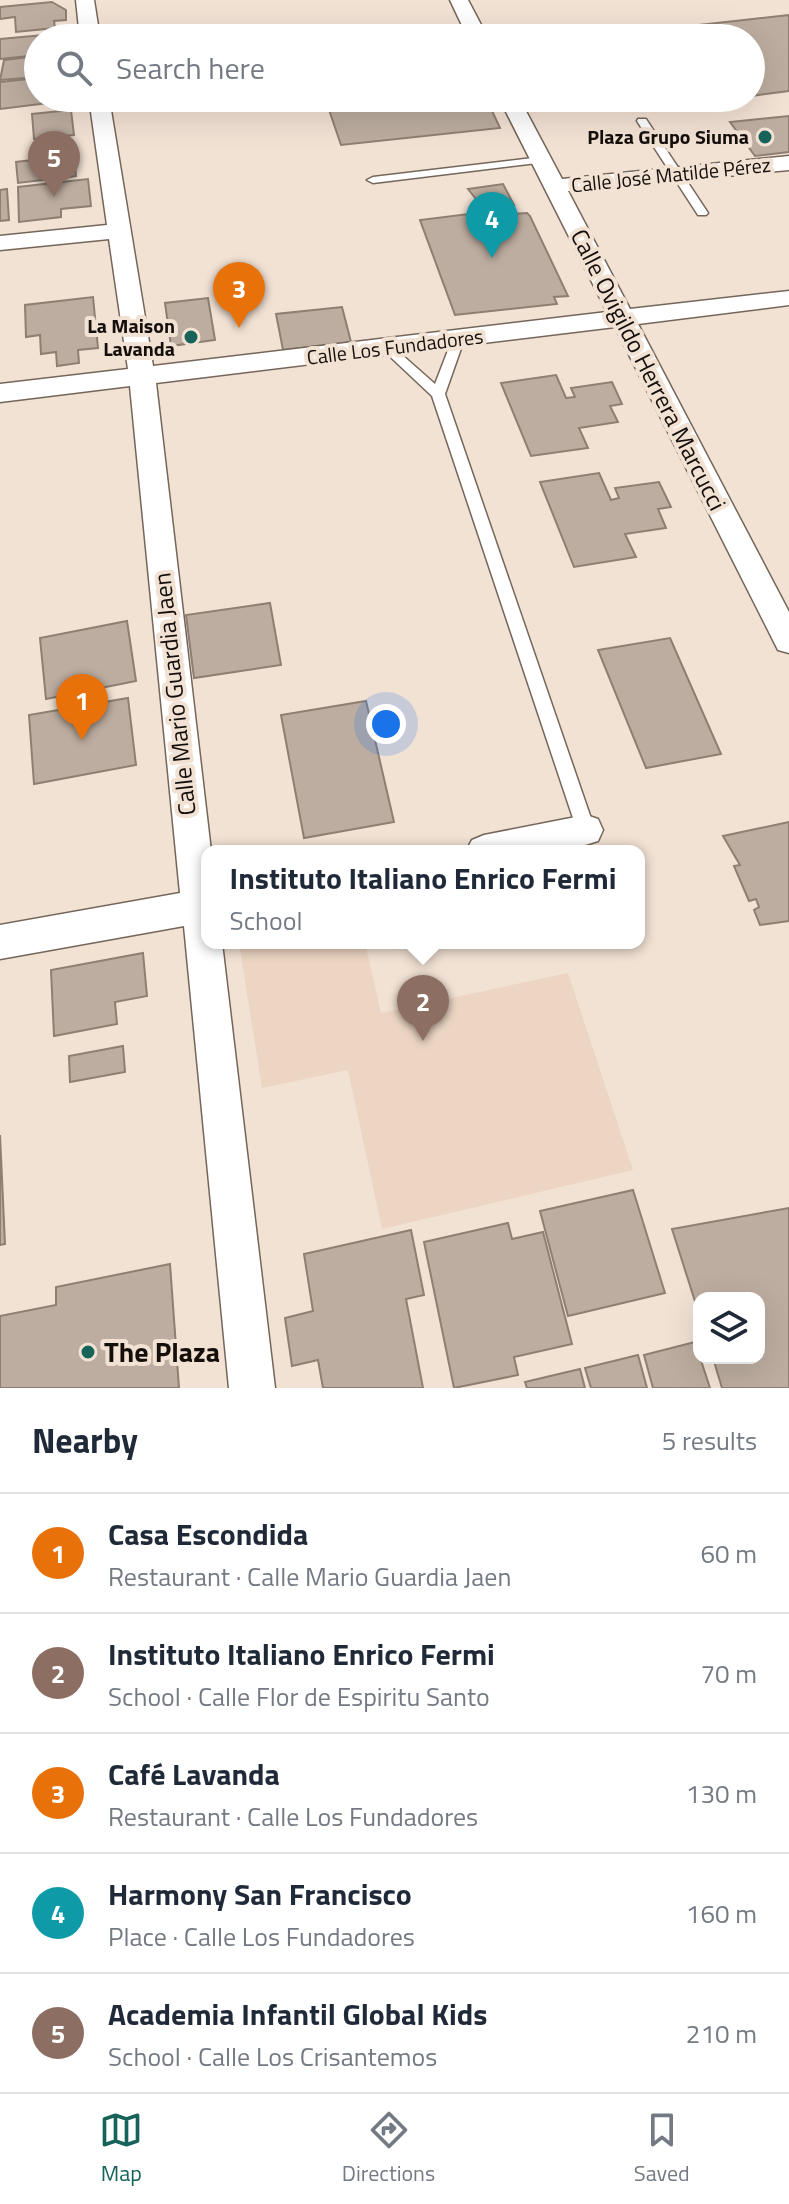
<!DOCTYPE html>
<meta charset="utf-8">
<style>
body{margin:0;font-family:"Titillium Web",sans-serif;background:#f6f6f7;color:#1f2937}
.controls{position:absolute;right:24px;bottom:24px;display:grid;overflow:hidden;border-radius:16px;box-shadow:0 8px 32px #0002}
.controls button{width:72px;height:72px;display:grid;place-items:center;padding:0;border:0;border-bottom:2px solid #e0e1e3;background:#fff;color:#1f2937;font:40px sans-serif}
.you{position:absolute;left:386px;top:724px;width:28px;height:28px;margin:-20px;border:6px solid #fff;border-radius:50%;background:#1a73e8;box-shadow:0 0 0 12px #1a73e833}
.badge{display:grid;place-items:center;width:52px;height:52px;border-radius:50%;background:#17635a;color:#fff;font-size:26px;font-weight:700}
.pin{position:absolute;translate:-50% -66px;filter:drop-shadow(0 2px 4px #0008)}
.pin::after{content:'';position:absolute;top:42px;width:28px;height:24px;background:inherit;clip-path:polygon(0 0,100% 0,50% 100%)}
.popup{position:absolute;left:201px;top:845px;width:444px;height:104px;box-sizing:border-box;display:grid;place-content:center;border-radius:16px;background:#fff;filter:drop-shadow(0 2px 6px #0005);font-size:26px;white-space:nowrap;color:#747a83}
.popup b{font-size:30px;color:#1f2937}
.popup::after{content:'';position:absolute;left:50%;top:100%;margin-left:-16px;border:16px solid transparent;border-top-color:#fff}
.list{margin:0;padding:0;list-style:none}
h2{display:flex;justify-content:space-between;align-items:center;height:104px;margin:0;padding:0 32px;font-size:34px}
h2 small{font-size:26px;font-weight:400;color:#747a83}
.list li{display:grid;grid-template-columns:52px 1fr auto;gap:24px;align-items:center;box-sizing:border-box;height:120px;padding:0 32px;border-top:2px solid #e0e1e3}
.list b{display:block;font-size:30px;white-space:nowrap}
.list p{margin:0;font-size:26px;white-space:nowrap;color:#747a83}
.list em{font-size:26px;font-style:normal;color:#747a83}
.icon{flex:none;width:44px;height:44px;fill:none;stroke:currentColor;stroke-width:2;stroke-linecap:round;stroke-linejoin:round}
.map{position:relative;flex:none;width:789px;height:1388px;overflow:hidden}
.search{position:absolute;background:#fff;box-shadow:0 8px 32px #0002;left:24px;right:24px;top:24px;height:88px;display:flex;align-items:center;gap:20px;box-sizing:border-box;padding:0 28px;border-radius:44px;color:#747a83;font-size:30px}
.sheet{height:704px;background:#fff}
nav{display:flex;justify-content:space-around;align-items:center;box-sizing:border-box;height:112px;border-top:2px solid #e0e1e3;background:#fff;font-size:22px;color:#747a83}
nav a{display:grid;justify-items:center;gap:4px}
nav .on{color:#17635a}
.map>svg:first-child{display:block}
</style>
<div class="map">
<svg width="789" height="1388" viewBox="0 0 789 1388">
<rect width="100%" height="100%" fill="#f2e2d4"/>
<path fill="#ecd5c2" d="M239,943H365L381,1013L568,973L633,1170L382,1229L348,1070L262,1088Z"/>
<g fill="#bdada0" stroke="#8e7f72" stroke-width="2">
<path d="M52,2L66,10V20L54,21L55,28L16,32L15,17L0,19V7Z"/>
<path d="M789,15V91L751,96V38H669L662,29Z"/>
<path d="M54,34L55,38H38V55L0,59V39Z"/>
<path d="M38,56V77L0,80L4,60Z"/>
<path d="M38,78V98H56L57,102L0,109V82Z"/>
<path d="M325,98H486L500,128L341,145Z"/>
<path d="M71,110L74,135L34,139L32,114Z"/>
<path d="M789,116V152L755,156L730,122Z"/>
<path d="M74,155L76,176L18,183L16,162Z"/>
<path d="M88,179L91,206L61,209V217L19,222L18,187Z"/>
<path d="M503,184L514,205L484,209L468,189Z"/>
<path d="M7,189L9,220L0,221V190Z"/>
<path d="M509,209L512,214L527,213L530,216L568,296L554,297L557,304L455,315L420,220Z"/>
<path d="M93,297L98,348L78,350L79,363L57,366L56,352L41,354L40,335L26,337L25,305Z"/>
<path d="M208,298L215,340L171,346L165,303Z"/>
<path d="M342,307L351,342L283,350L276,314Z"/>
<path d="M556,375L566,398L575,397L571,388L612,382L622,404L610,406L618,422L579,428L588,448L531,456L501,383Z"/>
<path d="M599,473L611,500L619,498L615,488L659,482L671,507L658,509L666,528L625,534L636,557L574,567L540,482Z"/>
<path d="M270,603L281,665L194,678L186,615Z"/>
<path d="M127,621L136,681L46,699L40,638Z"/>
<path d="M670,638L721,754L646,768L598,650Z"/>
<path d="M128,698L136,765L34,784L29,715Z"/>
<path d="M366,701L394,822L304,838L281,715Z"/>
<path d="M789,822V921L760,925L754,910L759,907L756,899L749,901L734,866L740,865L723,836Z"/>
<path d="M143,953L147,996L115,1002L117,1024L54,1036L51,970Z"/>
<path d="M123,1046L125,1072L70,1082L69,1056Z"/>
<path d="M0,1135L5,1244L0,1245Z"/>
<path d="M633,1190L665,1293L568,1316L540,1211Z"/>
<path d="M789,1208V1388H722L713,1358H759V1298H699V1314L672,1229Z"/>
<path d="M508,1223L512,1239L543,1232L572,1344L514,1357L518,1375L454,1388L424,1242Z"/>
<path d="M411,1230L424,1295L406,1299L423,1388H323L318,1360L292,1366L285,1318L313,1311L304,1254Z"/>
<path d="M170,1264L179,1388H0V1316L56,1305V1287Z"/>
<path d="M695,1342L710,1388H653L644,1355Z"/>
<path d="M638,1355L647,1388H591L585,1368Z"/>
<path d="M580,1369L585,1388H527L525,1382Z"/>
</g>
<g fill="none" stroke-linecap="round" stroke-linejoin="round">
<defs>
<g id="service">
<path d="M155,98H188L183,101L100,110L95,107L100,104Z"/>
<path d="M638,119H646L708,213L706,215H698L637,121Z"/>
<path d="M541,157L546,160L545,162L373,183L367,180L373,177Z"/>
<path d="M458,336L464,340L445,394L595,830L592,835L586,838L580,835L577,830L432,396L382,349L384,346H392L435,384L452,340Z"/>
</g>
<g id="minor">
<path d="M76,0H94L100,38H80Z"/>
<path d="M450,0H468L488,38H468Z"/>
<path d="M89,98H109L153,366L607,312L499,98H519L562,179L789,156V170L568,191L630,309L789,291V305L638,324L789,612V653L778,650L615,327L156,383L211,851H207V943H222L275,1388H229L184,926L0,959V925L180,893L130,386L0,402V384L128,369L109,239L0,250V236L107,225Z"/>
<path d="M586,815L598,819L603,830L598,841C556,856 510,851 466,851L472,840L484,835Z"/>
</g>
</defs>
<use href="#service" stroke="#75665a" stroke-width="3"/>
<use href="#minor" stroke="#75665a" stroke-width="3"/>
<use href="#service" fill="#fff" fill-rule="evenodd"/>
<use href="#minor" fill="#fff" fill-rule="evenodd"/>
</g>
<g fill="#17635a" stroke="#f2e2d4" stroke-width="3">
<circle cx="765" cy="137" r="8"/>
<circle cx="191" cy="337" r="8"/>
<circle cx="88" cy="1352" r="8"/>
</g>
<g text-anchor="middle" stroke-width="8" stroke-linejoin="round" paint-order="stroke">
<g font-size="20" font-weight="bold" fill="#150f0b" stroke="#f2e2d4" text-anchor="end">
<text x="749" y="144">Plaza Grupo Siuma</text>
<text x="175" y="333">La Maison<tspan x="175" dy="23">Lavanda</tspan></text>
</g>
<g font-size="20" fill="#150f0b" stroke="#f2e2d4">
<text transform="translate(671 175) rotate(-6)" y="7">Calle José Matilde Pérez</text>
<text transform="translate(395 347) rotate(-7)" y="7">Calle Los Fundadores</text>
</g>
<g font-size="24" fill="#150f0b" stroke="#f2e2d4">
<text transform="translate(648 370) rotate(63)" y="8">Calle Ovigildo Herrera Marcucci</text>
<text transform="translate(175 694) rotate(-96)" y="8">Calle Mario Guardia Jaen</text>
</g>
<g font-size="28" font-weight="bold" fill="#150f0b" stroke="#f2e2d4" text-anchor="start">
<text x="104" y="1362">The Plaza</text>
</g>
</g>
</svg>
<div class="controls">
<button><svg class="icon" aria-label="layers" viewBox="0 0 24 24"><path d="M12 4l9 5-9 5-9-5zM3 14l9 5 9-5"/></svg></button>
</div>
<div class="you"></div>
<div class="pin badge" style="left:82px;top:740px;background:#e8710a">1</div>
<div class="pin badge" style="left:423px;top:1041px;background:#8d6e63">2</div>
<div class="popup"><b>Instituto Italiano Enrico Fermi</b>School</div>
<div class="pin badge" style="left:239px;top:328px;background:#e8710a">3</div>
<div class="pin badge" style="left:492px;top:258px;background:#0f9aa8">4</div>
<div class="pin badge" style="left:54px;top:197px;background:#8d6e63">5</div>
<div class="search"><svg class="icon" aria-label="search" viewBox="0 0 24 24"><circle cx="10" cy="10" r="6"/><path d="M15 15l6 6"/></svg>Search here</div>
</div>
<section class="sheet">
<h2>Nearby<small>5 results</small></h2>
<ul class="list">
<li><span class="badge" style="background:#e8710a">1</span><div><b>Casa Escondida</b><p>Restaurant · Calle Mario Guardia Jaen</p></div><em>60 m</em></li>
<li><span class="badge" style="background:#8d6e63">2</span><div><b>Instituto Italiano Enrico Fermi</b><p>School · Calle Flor de Espiritu Santo</p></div><em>70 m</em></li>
<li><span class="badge" style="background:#e8710a">3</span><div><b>Café Lavanda</b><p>Restaurant · Calle Los Fundadores</p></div><em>130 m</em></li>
<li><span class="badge" style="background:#0f9aa8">4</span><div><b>Harmony San Francisco</b><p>Place · Calle Los Fundadores</p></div><em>160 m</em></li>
<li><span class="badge" style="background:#8d6e63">5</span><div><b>Academia Infantil Global Kids</b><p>School · Calle Los Crisantemos</p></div><em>210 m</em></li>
</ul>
</section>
<nav>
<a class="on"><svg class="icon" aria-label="map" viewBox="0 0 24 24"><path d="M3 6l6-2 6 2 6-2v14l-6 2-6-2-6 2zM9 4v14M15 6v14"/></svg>Map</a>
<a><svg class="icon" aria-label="directions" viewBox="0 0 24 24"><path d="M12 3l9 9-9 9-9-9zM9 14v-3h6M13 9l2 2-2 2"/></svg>Directions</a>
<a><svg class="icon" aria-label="saved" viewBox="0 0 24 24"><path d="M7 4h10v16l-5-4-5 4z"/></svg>Saved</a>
</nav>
